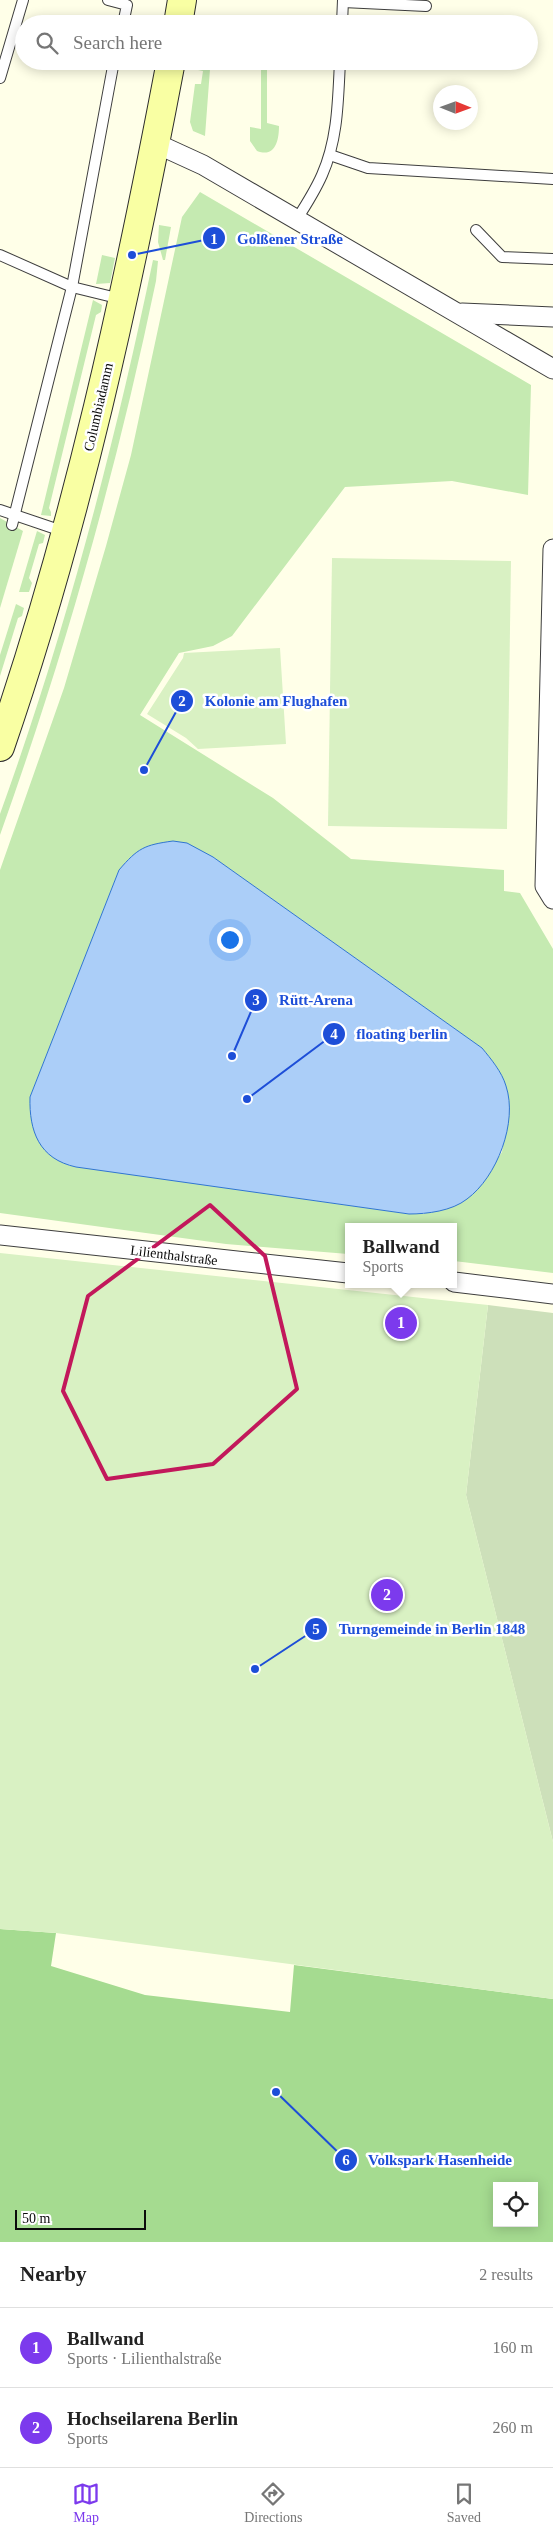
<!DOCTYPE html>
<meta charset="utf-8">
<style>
body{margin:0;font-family:"Times New Roman",serif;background:#f2f2f2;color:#222}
.controls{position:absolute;right:15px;bottom:15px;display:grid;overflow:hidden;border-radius:0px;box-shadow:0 2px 12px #0003}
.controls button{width:45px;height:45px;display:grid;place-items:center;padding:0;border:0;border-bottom:1px solid #e0e0e0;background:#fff;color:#222;font:25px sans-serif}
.compass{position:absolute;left:433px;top:85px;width:45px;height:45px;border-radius:50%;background:#fff;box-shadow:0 2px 12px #0003;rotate:91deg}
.scale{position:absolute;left:15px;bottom:12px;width:131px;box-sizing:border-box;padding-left:5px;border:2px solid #0b0b0b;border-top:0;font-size:14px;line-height:18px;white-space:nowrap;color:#0b0b0b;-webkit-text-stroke:4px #fff;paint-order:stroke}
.you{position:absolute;left:229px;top:939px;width:18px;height:18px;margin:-12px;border:4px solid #fff;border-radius:50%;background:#1a73e8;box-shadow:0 0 0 8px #1a73e833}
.badge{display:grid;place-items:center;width:32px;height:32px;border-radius:50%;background:#7c3aed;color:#fff;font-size:16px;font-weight:700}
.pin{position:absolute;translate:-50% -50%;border:2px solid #fff;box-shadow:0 1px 5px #0006}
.popup{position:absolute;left:345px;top:1223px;width:112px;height:65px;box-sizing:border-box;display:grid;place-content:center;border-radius:0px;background:#fff;filter:drop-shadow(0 1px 4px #0005);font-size:16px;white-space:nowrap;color:#767676}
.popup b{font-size:19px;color:#222}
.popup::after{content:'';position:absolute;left:50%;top:100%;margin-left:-10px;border:10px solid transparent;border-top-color:#fff}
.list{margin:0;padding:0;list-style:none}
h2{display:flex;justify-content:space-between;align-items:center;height:65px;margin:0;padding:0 20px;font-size:21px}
h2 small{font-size:16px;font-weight:400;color:#767676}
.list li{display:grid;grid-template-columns:32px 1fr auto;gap:15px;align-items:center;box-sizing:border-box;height:80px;padding:0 20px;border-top:1px solid #e0e0e0}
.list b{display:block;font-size:19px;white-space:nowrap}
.list p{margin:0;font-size:16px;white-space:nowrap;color:#767676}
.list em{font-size:16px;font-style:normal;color:#767676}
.icon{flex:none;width:28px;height:28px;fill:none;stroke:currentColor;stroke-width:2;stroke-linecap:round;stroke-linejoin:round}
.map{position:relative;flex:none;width:553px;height:2242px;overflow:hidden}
.search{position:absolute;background:#fff;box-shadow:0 2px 12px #0003;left:15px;right:15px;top:15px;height:55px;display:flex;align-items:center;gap:12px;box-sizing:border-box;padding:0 18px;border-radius:28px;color:#767676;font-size:19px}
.sheet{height:225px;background:#fff}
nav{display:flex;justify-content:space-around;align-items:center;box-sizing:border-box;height:70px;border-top:1px solid #e0e0e0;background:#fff;font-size:14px;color:#767676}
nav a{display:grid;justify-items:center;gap:2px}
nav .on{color:#7c3aed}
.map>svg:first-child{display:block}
</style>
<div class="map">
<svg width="553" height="2242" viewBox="0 0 553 2242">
<rect width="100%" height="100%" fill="#ffffe8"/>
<g fill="#c5eab1" fill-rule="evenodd">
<path d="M261,61H267V123L279,126C279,141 275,158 257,151L250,141V127L261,129Z"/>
<path d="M201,65L208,66L210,69L205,136L193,131L190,122L195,84H201L203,71L198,70Z"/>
<path d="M200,192L531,385L528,495L452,481L345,487L232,636L213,646L179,653L140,715L273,798L351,859L504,870V891L520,893L553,949V1273L454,1261V1227H348V1254L226,1244L0,1213V870L64,688L106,546L131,455L182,217ZM213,857L482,1048L497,1067L506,1086L509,1106L502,1152L477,1189L424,1214H409L67,1165L30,1114V1097L119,870Z"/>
<path d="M159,225L171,227L165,260H163L158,242Z"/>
<path d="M102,255L115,258L110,283L96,284Z"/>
<path d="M153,260L158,261L156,281C117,469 65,653 0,835V814C65,634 114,448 153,260Z"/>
<path d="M93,300L102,305L101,312L96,315L49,508L51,512V516L41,515Z"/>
<path d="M0,518L23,531L0,608Z"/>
<path d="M37,531L45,535L43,543L39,544L29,578L32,583L29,592H19Z"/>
<path d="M16,604L24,608L22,616L18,618L0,676V655Z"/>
</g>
<path fill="#a5db90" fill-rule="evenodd" d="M0,1929L56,1933L51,1966L145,1995L290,2012L294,1965L553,1999V2242H0ZM497,2186H534V2223H497Z"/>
<path fill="#cde0ba" d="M488,1305L553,1313V1842L466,1495Z"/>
<g fill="#d9f1c3">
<path d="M332,558L511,561L507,829L328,826Z"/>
<path d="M280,648L286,744L198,749L186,738L147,714L183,658L184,653Z"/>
<path d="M0,1253L488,1305L466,1495L553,1842V1999L56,1933L0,1929Z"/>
</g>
<path fill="#abcef8" stroke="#3075d1" d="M173,841L187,843L213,857L482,1048C491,1059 502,1072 506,1086C518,1122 497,1177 467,1199C452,1211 427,1214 409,1214L76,1167C39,1159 29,1131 30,1097L119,870C138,848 144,845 173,841Z"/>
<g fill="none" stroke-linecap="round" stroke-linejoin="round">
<defs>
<g id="lane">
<path d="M108,0L127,5L123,24"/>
<path d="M343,2L426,6"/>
<path d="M342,24L343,0"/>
<path d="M0,78L23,0"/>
<path d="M330,155L368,168L553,179"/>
<path d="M297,219C306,205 315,191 322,175C338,139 338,100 340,61"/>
<path d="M476,230L502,257L553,259"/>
<path d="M0,255L72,287L121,299"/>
<path d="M0,510L65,532"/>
<path d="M12,525L72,287L114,61"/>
</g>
<g id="street">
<path d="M155,143L203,165L553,369"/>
<path d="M462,313L553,317"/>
<path d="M553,549L545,886L553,899"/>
<path d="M0,1235L348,1273"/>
<path d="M454,1282L553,1294"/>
</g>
<g id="secondary">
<path d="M178,24L182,0"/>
<path d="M0,747C77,524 127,293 171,61"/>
</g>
</defs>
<use href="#lane" stroke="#3e3e3e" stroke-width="12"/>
<use href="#street" stroke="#3e3e3e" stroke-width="21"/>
<use href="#secondary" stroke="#2d2d2d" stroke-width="30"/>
<use href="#lane" stroke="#fff" stroke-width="10"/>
<use href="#street" stroke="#fff" stroke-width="19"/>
<use href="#secondary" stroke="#f9ffa3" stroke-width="28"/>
</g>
<path fill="none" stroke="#c2185b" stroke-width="4" stroke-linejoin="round" d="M210,1205L265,1256L297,1389L213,1464L107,1479L63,1391L88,1296Z"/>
<g text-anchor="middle" stroke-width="5" stroke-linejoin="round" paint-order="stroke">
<g font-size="14" fill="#0b0b0b" stroke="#fff">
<text transform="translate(98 407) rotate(-77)" y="5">Columbiadamm</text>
<text transform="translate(174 1255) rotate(7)" y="5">Lilienthalstraße</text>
</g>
</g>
<path fill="none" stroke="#1d4ed8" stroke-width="2" d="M132 255L214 238M144 770L182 701M232 1056L256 1000M247 1099L334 1034M255 1669L316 1629M276 2092L346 2160"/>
<g fill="#1d4ed8" stroke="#fff" stroke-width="2">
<circle cx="132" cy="255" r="5"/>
<circle cx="144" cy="770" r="5"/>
<circle cx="232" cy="1056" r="5"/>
<circle cx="247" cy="1099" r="5"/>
<circle cx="255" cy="1669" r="5"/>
<circle cx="276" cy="2092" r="5"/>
<circle cx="214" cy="238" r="12"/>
<circle cx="182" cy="701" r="12"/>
<circle cx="256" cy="1000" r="12"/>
<circle cx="334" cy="1034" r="12"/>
<circle cx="316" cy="1629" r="12"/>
<circle cx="346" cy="2160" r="12"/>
</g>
<g font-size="15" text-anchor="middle" font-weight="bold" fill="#fff">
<text x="214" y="244">1</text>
<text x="182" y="706">2</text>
<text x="256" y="1005">3</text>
<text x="334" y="1039">4</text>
<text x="316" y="1634">5</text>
<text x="346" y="2165">6</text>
</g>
<g font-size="15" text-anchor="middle" font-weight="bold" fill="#1d4ed8" stroke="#fff" stroke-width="5" stroke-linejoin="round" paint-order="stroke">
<text x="290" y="244">Golßener Straße</text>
<text x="276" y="706">Kolonie am Flughafen</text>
<text x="316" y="1005">Rütt-Arena</text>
<text x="402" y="1039">floating berlin</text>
<text x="432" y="1634">Turngemeinde in Berlin 1848</text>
<text x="440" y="2165">Volkspark Hasenheide</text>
</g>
</svg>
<div class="controls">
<button><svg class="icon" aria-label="locate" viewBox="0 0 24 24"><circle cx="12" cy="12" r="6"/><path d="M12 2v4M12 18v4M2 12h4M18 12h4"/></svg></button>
</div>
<svg class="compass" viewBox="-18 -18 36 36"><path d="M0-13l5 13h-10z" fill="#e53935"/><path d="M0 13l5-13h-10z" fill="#767676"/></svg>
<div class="scale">50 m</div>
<div class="you"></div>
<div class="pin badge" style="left:401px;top:1323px">1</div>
<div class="popup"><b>Ballwand</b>Sports</div>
<div class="pin badge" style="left:387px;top:1595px">2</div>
<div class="search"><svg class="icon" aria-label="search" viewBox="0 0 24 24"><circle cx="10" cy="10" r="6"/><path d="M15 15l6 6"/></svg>Search here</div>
</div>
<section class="sheet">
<h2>Nearby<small>2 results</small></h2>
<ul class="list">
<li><span class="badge">1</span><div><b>Ballwand</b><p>Sports · Lilienthalstraße</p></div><em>160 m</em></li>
<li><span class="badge">2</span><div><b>Hochseilarena Berlin</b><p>Sports</p></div><em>260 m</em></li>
</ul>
</section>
<nav>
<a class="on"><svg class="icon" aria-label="map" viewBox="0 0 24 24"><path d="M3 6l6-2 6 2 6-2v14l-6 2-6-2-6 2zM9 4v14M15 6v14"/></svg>Map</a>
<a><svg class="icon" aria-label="directions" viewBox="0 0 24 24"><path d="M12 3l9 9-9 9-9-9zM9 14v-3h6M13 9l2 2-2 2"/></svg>Directions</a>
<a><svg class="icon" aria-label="saved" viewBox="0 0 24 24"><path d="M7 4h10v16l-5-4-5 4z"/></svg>Saved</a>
</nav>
